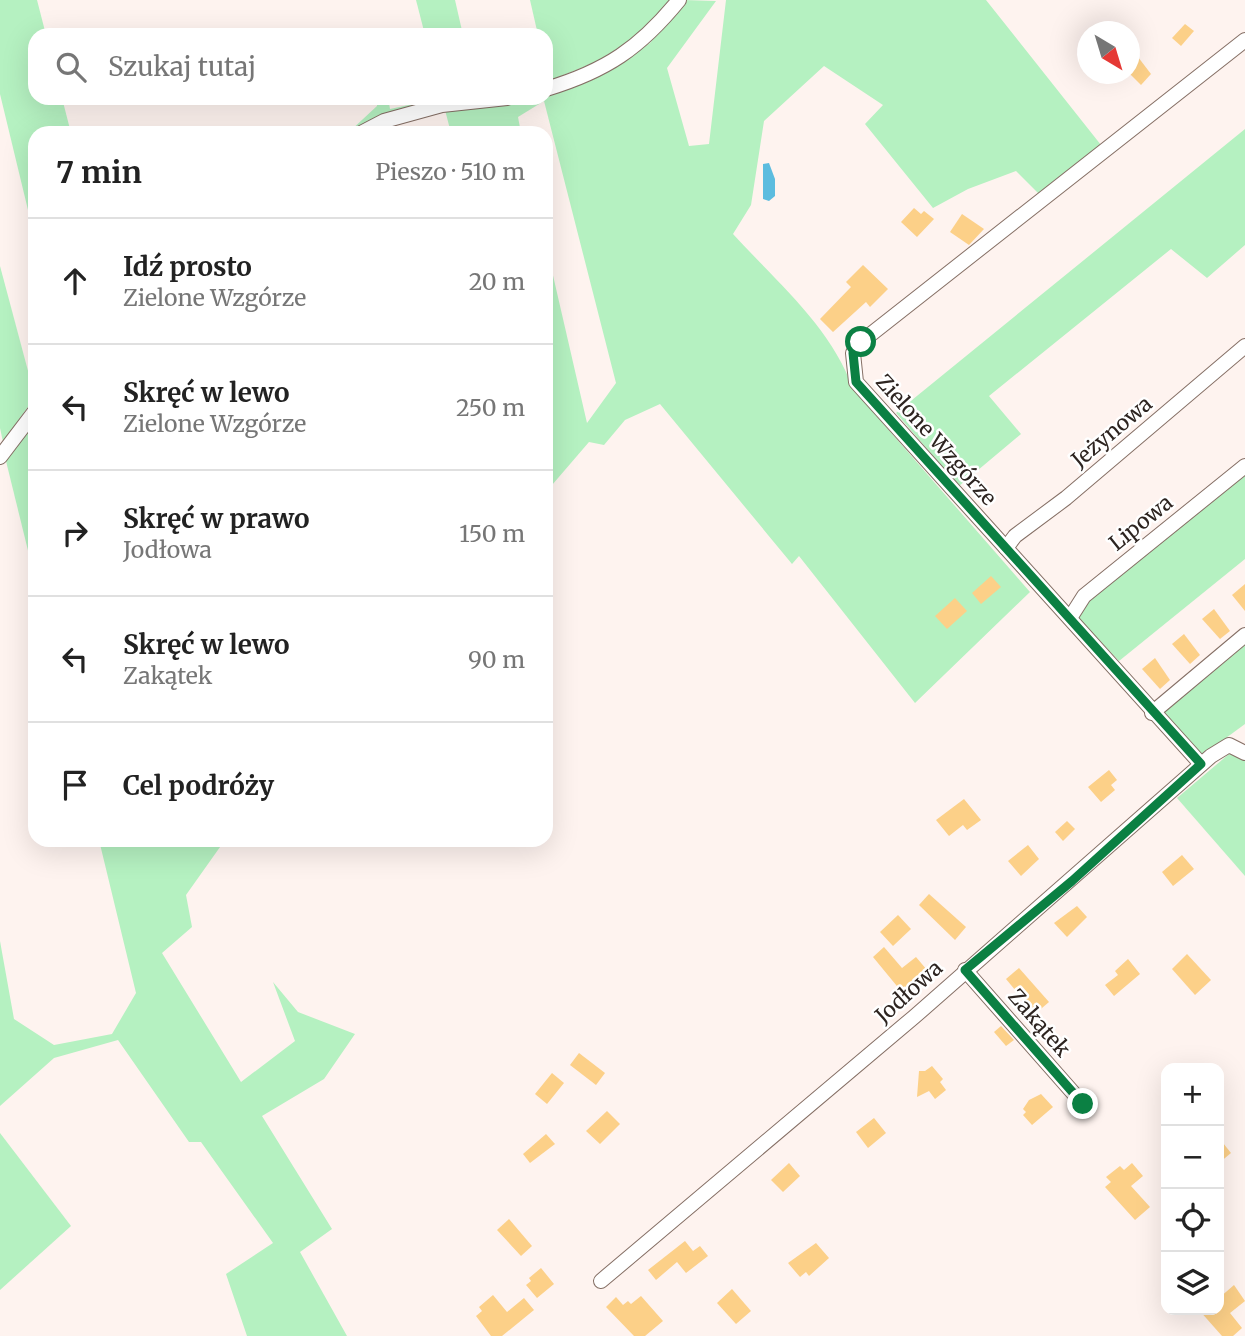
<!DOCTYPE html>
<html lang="pl">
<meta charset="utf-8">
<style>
body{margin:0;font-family:Merriweather,serif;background:#f2f2f2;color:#222}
.controls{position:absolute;right:21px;bottom:21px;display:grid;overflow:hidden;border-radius:14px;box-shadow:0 7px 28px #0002}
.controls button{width:63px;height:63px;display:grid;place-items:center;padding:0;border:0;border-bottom:2px solid #e0e0e0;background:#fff;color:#222;font:35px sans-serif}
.compass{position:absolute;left:1077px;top:21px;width:63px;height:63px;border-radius:50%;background:#fff;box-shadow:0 7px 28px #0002;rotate:142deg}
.stop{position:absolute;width:21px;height:21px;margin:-16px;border:5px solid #0b8043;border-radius:50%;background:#fff}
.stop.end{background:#0b8043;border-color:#fff;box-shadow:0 2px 7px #0008}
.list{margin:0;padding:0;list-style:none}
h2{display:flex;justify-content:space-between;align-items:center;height:91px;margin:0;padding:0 28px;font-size:30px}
h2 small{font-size:23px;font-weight:400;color:#767676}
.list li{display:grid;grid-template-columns:46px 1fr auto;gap:21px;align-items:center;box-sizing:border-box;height:126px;padding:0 28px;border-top:2px solid #e0e0e0}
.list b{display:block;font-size:26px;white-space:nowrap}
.list p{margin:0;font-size:23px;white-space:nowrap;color:#767676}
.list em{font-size:23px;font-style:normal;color:#767676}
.icon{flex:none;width:38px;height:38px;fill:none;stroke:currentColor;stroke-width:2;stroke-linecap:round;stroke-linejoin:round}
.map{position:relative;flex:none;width:1245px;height:1336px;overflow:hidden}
.search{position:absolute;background:#fff;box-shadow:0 7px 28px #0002;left:28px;top:28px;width:525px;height:77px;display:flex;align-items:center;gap:18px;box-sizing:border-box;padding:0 24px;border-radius:21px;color:#767676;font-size:26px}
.panel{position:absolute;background:#fff;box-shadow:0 7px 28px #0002;left:28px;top:126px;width:525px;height:721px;border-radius:21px}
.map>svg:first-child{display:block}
</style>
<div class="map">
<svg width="1245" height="1336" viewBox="0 0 1245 1336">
<rect width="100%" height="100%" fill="#fef3ef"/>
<g fill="#b5f1c1">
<path d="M0,0H37L46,35H35V98H62L71,133H35V239L0,94Z"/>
<path d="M416,0H455L463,35H425Z"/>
<path d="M530,0H672L644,36L616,54L546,82V35H538Z"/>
<path d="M684,0L716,1L667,68L689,146L709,144L726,0H986L1101,145L1039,194L1016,171L968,189L933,208L865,124L883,105L824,66L764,121L751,205L733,234C776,281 832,328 853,389L1030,592L915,703L799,556L792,564L660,404L625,420L604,445L589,442L546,492V245L587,423L616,383L544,101L518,117L521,133H451L445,110L546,98V94L611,68L650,43Z"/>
<path d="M377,98H388L390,109L441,98H488L348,133L377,106Z"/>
<path d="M1245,129V245L1207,278L1171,249L989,396L1021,434L959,486L896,413Z"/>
<path d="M0,266L35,397L3,442L0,428Z"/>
<path d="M35,421V579L5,457Z"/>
<path d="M1245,472V559L1119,661L1078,618L1088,599Z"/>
<path d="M1245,641V724L1200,757L1164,714L1168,702Z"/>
<path d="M1229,754L1245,758V876L1177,798Z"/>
<path d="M99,840H225L186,895L192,927L162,953L241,1082L295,1041L273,982L298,1012L355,1034L324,1079L262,1116L332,1229L300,1252L347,1336H247L226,1274L273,1243L201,1142H189L118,1040L54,1058L0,1106V941L14,1019L54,1045L112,1034L136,993Z"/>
<path d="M0,1133L71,1226L0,1290Z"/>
</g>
<path fill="#5cbcdf" d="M769,163L775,179V196L769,201L763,199V164Z"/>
<g fill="#fcd088">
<path d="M1185,24L1194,31L1181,46L1172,38Z"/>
<path d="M1138,57L1151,74L1141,85L1130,74V65Z"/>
<path d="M914,208L921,214L924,211L934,219L917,237L901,222Z"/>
<path d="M962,214L984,229L969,245L950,232Z"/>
<path d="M863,265L888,289L870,307L866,302L833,332L820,319L851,287L846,282Z"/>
<path d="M991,576L1001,587L981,604L972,593Z"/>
<path d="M1245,584V611L1232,595Z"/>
<path d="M955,598L967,611L947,629L935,616Z"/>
<path d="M1214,609L1230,631L1220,639L1202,619Z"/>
<path d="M1184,634L1200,655L1190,664L1172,644Z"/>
<path d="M1155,658L1170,680L1160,689L1142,669Z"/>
<path d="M1109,770L1117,780L1111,785L1115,790L1101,802L1088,787Z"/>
<path d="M964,799L981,820L967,830L963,825L949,836L936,820Z"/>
<path d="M1067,821L1075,829L1063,841L1055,832Z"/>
<path d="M1028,845L1039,859L1021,876L1008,861Z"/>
<path d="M1182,855L1194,869L1173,886L1162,872Z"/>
<path d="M929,894L966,927L955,940L919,905Z"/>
<path d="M1077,906L1087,917L1067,937L1054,923Z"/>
<path d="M898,915L911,929L893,946L880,932Z"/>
<path d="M884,947L902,968L916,957L927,970L922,975L924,978L901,991L873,957Z"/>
<path d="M1187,954L1211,980L1195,995L1172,969Z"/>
<path d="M1128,959L1140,974L1114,996L1105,985L1118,975L1115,971Z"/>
<path d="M1019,968L1049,1002L1035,1014L1006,979Z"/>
<path d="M1001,1026L1014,1040L1006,1046L994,1032Z"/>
<path d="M579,1053L605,1073L596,1085L570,1065Z"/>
<path d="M932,1066L943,1079L940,1082L946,1090L935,1099L929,1091L917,1097L919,1071H925Z"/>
<path d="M552,1073L564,1083L547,1104L535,1094Z"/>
<path d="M1041,1094L1053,1107L1032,1125L1023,1115L1026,1112L1023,1109L1029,1100Z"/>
<path d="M607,1111L620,1124L600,1144L586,1131Z"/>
<path d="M874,1118L886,1133L868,1148L856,1132Z"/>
<path d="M546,1134L555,1144L530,1163L523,1154Z"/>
<path d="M1219,1138L1231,1153L1219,1163Z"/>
<path d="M789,1163L800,1176L783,1192L771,1180Z"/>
<path d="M1132,1163L1143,1176L1131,1186L1150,1207L1135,1220L1105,1187L1111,1182L1106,1177L1120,1166L1124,1170Z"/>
<path d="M509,1219L532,1246L521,1256L497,1230Z"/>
<path d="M685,1241L693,1251L700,1246L708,1256L686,1273L677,1262L656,1280L648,1270Z"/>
<path d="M816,1243L829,1258L809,1276L806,1272L800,1277L788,1263Z"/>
<path d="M541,1268L554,1284L537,1298L526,1285L531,1281L529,1278Z"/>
<path d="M1234,1285L1245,1301L1230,1313L1242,1328L1233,1336H1222L1199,1310H1219V1298Z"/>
<path d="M732,1289L751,1311L736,1324L717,1303Z"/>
<path d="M493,1295L507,1312L524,1298L534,1310L502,1336H491L476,1316L482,1311L479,1307Z"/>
<path d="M641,1296L663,1321L645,1336H634L606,1307L616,1297L623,1305L628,1301L631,1304Z"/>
</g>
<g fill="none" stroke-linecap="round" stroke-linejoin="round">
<defs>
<g id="minor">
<path d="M546,89C606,71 640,48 679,0"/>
<path d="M361,133L384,121L442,105L507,98"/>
<path d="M0,457L35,411"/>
<path d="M1006,548L1015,536L1066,498L1245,346"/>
<path d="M1070,618L1084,596L1245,466"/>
<path d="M1152,713L1245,635"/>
<path d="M1201,764L856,382L853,353L861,342L1245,40"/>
<path d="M965,970L1083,1104"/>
<path d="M601,1281L914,1017L1211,756L1229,745L1245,753"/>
</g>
</defs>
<use href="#minor" stroke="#856f65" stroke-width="16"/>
<use href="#minor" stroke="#fff" stroke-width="14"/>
</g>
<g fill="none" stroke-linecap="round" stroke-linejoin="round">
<path stroke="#0b8043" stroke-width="9" d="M861,342L853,353L856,382L1201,764L1072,881L965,970L1083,1104"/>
</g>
<g text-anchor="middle" stroke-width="5" stroke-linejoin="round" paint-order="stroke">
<g font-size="21" fill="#2d2420" stroke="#fff">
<text transform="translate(1112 432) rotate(-40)" y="7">Jeżynowa</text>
<text transform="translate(936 440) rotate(48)" y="7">Zielone Wzgórze</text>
<text transform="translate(1141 523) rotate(-39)" y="7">Lipowa</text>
<text transform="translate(909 992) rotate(-42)" y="7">Jodłowa</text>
<text transform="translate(1039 1023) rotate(49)" y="7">Zakątek</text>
</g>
</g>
</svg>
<div class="controls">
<button>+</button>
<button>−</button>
<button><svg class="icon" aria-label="locate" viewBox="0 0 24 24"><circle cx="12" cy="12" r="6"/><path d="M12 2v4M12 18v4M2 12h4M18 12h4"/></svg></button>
<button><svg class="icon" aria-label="layers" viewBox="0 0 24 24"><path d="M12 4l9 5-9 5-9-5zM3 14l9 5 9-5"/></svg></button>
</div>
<svg class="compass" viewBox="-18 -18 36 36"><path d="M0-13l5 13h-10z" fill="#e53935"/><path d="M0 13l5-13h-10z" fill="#767676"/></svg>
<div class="stop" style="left:861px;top:342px"></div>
<div class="stop end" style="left:1083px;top:1104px"></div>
<div class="search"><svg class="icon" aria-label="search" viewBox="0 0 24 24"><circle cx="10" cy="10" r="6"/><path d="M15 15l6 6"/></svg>Szukaj tutaj</div>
<section class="panel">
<h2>7 min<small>Pieszo · 510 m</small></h2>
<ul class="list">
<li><svg class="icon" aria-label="ahead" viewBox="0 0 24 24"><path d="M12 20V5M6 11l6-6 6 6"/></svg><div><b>Idź prosto</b><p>Zielone Wzgórze</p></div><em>20 m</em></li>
<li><svg class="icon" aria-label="left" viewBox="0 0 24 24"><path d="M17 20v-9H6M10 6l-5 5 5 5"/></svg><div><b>Skręć w lewo</b><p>Zielone Wzgórze</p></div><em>250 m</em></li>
<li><svg class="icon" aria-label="right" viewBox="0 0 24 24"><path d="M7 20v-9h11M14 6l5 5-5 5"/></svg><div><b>Skręć w prawo</b><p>Jodłowa</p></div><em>150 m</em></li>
<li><svg class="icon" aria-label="left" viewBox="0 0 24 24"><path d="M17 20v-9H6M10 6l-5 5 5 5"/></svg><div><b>Skręć w lewo</b><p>Zakątek</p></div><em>90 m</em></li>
<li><svg class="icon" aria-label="arrive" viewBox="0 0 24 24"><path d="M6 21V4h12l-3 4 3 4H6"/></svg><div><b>Cel podróży</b></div></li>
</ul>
</section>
</div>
